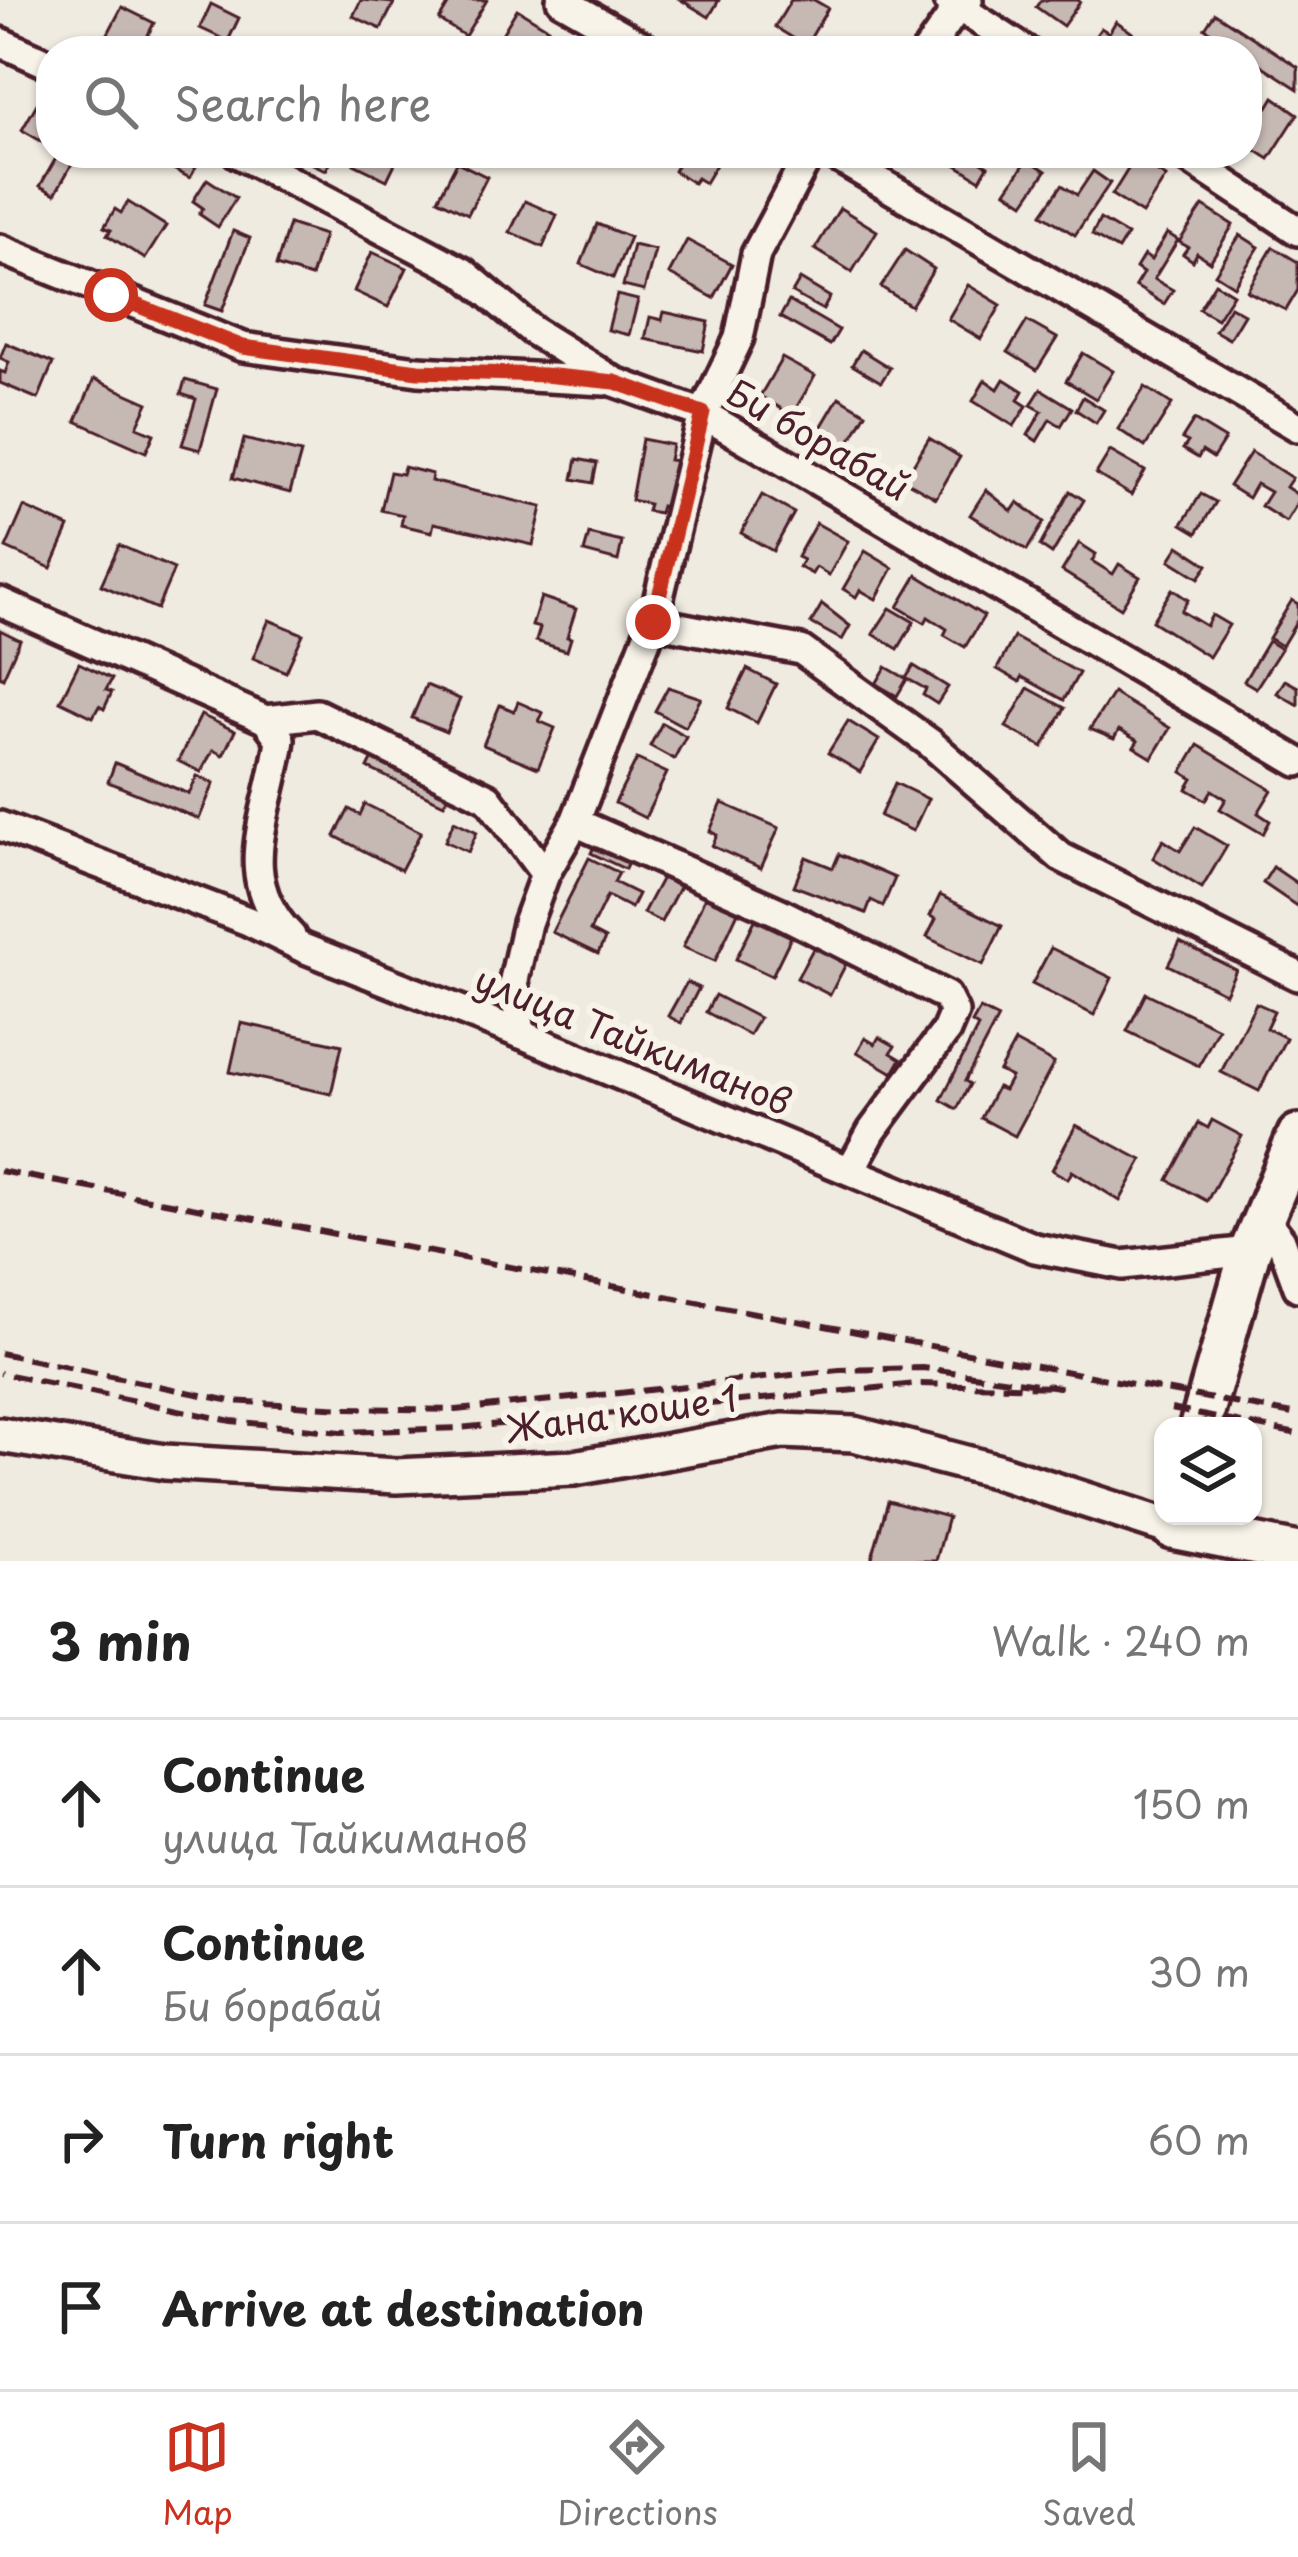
<!DOCTYPE html>
<meta charset="utf-8">
<style>
body{margin:0;font-family:"Playpen Sans",sans-serif;background:#f2f2f2;color:#222}
.controls{position:absolute;right:36px;bottom:36px;display:grid;overflow:hidden;border-radius:24px;box-shadow:0 3px 9px #0004}
.controls button{width:108px;height:108px;display:grid;place-items:center;padding:0;border:0;border-bottom:3px solid #e0e0e0;background:#fff;color:#222;font:60px sans-serif}
.stop{position:absolute;width:36px;height:36px;margin:-27px;border:9px solid #c8321e;border-radius:50%;background:#fff}
.stop.end{background:#c8321e;border-color:#fff;box-shadow:0 3px 12px #0008}
.list{margin:0;padding:0;list-style:none}
h2{display:flex;justify-content:space-between;align-items:center;height:156px;margin:0;padding:0 48px;font-size:51px}
h2 small{font-size:39px;font-weight:400;color:#767676}
.list li{display:grid;grid-template-columns:78px 1fr auto;gap:36px;align-items:center;box-sizing:border-box;height:168px;padding:0 48px;border-top:3px solid #e0e0e0}
.list b{display:block;font-size:45px;white-space:nowrap}
.list p{margin:0;font-size:39px;white-space:nowrap;color:#767676}
.list em{font-size:39px;font-style:normal;color:#767676}
.icon{flex:none;width:66px;height:66px;fill:none;stroke:currentColor;stroke-width:2;stroke-linecap:round;stroke-linejoin:round}
.map{position:relative;flex:none;width:1298px;height:1561px;overflow:hidden}
.search{position:absolute;background:#fff;box-shadow:0 3px 9px #0004;left:36px;right:36px;top:36px;height:132px;display:flex;align-items:center;gap:30px;box-sizing:border-box;padding:0 42px;border-radius:48px;color:#767676;font-size:45px}
.sheet{height:828px;background:#fff}
nav{display:flex;justify-content:space-around;align-items:center;box-sizing:border-box;height:168px;border-top:3px solid #e0e0e0;background:#fff;font-size:33px;color:#767676}
nav a{display:grid;justify-items:center;gap:6px}
nav .on{color:#c8321e}
.map>svg:first-child{display:block}
</style>
<div class="map">
<svg width="1298" height="1561" viewBox="0 0 1298 1561">
<rect width="100%" height="100%" fill="#f0ebe0"/>
<filter id="ink" filterUnits="userSpaceOnUse"><feTurbulence type="fractalNoise" baseFrequency=".00833" numOctaves="2"/><feDisplacementMap in="SourceGraphic" scale="24" xChannelSelector="R" yChannelSelector="G"/><feConvolveMatrix kernelMatrix="1 2 1 2 8 2 1 2 1" color-interpolation-filters="sRGB"/></filter>
<g filter="url(#ink)">
<g fill="#c6b8b3" stroke="#4a1f2b" stroke-width="3">
<path d="M361,0L394,3L381,29L353,16Z"/>
<path d="M451,0H487L465,36L439,20Z"/>
<path d="M681,0H719L709,17Z"/>
<path d="M791,0H814L828,8L806,46L775,27Z"/>
<path d="M1041,0H1078L1080,2L1063,26L1036,7Z"/>
<path d="M211,4L239,18L228,41L200,28Z"/>
<path d="M122,7L154,23L140,51H123L104,41Z"/>
<path d="M517,9L548,28L537,51H507L496,44Z"/>
<path d="M1215,13L1298,67V89L1247,56V51H1239L1205,28Z"/>
<path d="M1116,21L1134,34L1122,51H1099L1089,45L1101,28L1109,33Z"/>
<path d="M42,95L51,100V147L22,130Z"/>
<path d="M1274,97L1298,114L1269,159L1247,145V126L1262,103L1268,107Z"/>
<path d="M59,153L76,157L55,194L40,186Z"/>
<path d="M143,153H189L200,159L190,178Z"/>
<path d="M318,153H335L326,170L313,164Z"/>
<path d="M360,153H400L387,180L354,164Z"/>
<path d="M684,153H723L705,183L697,178L693,183L674,171Z"/>
<path d="M938,153H968L988,166L980,180Z"/>
<path d="M1135,158L1166,177L1142,214L1112,195Z"/>
<path d="M1028,159L1046,171L1024,203L1006,191Z"/>
<path d="M457,162L487,177L468,214L438,199Z"/>
<path d="M1093,171L1110,183L1075,235L1042,214L1062,185L1077,195Z"/>
<path d="M207,179L236,198L218,227L199,214L203,208L193,201Z"/>
<path d="M525,201L557,215L543,247L510,232Z"/>
<path d="M128,202L166,226L145,259L107,235L111,230L104,227L115,209L121,213Z"/>
<path d="M1203,206L1233,225L1210,262L1197,253L1193,261L1183,254L1188,247L1179,242Z"/>
<path d="M840,208L877,231L852,272L815,249Z"/>
<path d="M1100,219L1127,235L1118,250L1092,235Z"/>
<path d="M289,224L324,235L311,277L276,266Z"/>
<path d="M597,224L630,237L613,278L581,264Z"/>
<path d="M233,231L250,238L222,311L205,305Z"/>
<path d="M1167,233L1178,240L1154,279L1173,290L1164,304L1135,286L1143,273L1136,268L1144,255L1151,260Z"/>
<path d="M1240,235L1259,247L1234,286L1215,274Z"/>
<path d="M687,240L732,264L714,298L669,274Z"/>
<path d="M633,245L655,250L644,291L623,286Z"/>
<path d="M1273,247L1298,262V290L1286,310L1247,291Z"/>
<path d="M905,250L934,269L911,306L881,287Z"/>
<path d="M372,252L407,268L388,307L354,291Z"/>
<path d="M800,279L830,297L823,310L792,293Z"/>
<path d="M1215,283L1233,294L1217,319L1199,309Z"/>
<path d="M968,285L1001,305L981,339L948,319Z"/>
<path d="M617,295L638,300L629,335L608,330Z"/>
<path d="M789,301L839,330L830,345L780,317Z"/>
<path d="M1230,306L1244,314L1229,339L1215,331Z"/>
<path d="M664,312L709,322L703,351L645,339L650,317L662,320Z"/>
<path d="M1027,321L1057,338L1037,370L1008,352Z"/>
<path d="M6,343L53,363L38,399L0,383V371L5,373L9,362L0,358Z"/>
<path d="M861,350L890,368L881,382L852,365Z"/>
<path d="M1083,353L1113,371L1096,399L1066,381Z"/>
<path d="M782,358L815,376L792,415L760,396Z"/>
<path d="M94,379L148,403L137,427L154,434L146,452L76,421Z"/>
<path d="M1004,379L1023,391L1018,400L1027,406L1014,426L973,401L985,380L998,389Z"/>
<path d="M185,380L217,389L200,450L182,445L196,399L181,394Z"/>
<path d="M1145,387L1172,404L1145,447L1118,429Z"/>
<path d="M1041,389L1072,408L1061,426L1050,419L1037,441L1028,435L1042,411L1031,405Z"/>
<path d="M839,397L866,413L848,445L820,429Z"/>
<path d="M1083,397L1104,410L1096,423L1076,410Z"/>
<path d="M1194,420L1225,439L1213,458L1202,451L1198,458L1183,449L1188,442L1182,439Z"/>
<path d="M929,438L960,457L936,498L904,480Z"/>
<path d="M244,439L301,453L290,493L233,478Z"/>
<path d="M642,439L672,445L669,460L678,461L673,508L661,506L659,513L647,511L649,504L631,500Z"/>
<path d="M1110,451L1145,471L1131,495L1096,474Z"/>
<path d="M1251,452L1292,478L1286,487L1298,495V502L1286,522L1261,506L1270,492L1256,484L1248,498L1229,486Z"/>
<path d="M577,459L597,463L593,483L573,479Z"/>
<path d="M404,467L432,474L431,481L542,507L533,545L434,523L432,532L401,525L403,515L381,510L390,472L402,474Z"/>
<path d="M986,490L1012,511L1018,502L1044,522L1027,550L970,515Z"/>
<path d="M1070,491L1084,500L1052,554L1040,546Z"/>
<path d="M1201,494L1216,502L1197,533L1182,524Z"/>
<path d="M762,495L794,513L773,551L741,533Z"/>
<path d="M24,507L69,527L51,568L6,548Z"/>
<path d="M816,523L848,541L829,575L816,567L812,574L799,567L803,560L797,557Z"/>
<path d="M589,534L622,542L618,561L584,552Z"/>
<path d="M1079,543L1096,554L1092,561L1113,574L1119,564L1140,577L1121,608L1062,571Z"/>
<path d="M119,545L174,569L157,609L101,585Z"/>
<path d="M1179,546L1208,565L1199,578L1170,560Z"/>
<path d="M865,551L893,568L876,599L860,590L856,597L843,589Z"/>
<path d="M917,575L984,616L965,647L944,635L947,629L928,617L925,623L898,607Z"/>
<path d="M1172,589L1188,600L1181,611L1206,626L1212,615L1229,625L1209,657L1152,621Z"/>
<path d="M541,597L576,609L567,637L571,638L567,651L536,641L540,628L532,626Z"/>
<path d="M1292,600L1298,604V619L1282,646L1269,638Z"/>
<path d="M822,604L850,626L842,640L811,623Z"/>
<path d="M890,608L914,622L898,649L873,634Z"/>
<path d="M269,620L303,634L286,672L253,658Z"/>
<path d="M0,630L20,640L3,678L0,676Z"/>
<path d="M1014,637L1079,673L1064,700L1022,677L1020,682L997,669Z"/>
<path d="M1268,641L1281,649L1256,688L1244,681Z"/>
<path d="M79,663L112,679L106,690L112,692L104,709L99,706L93,717L60,701Z"/>
<path d="M914,666L948,687L937,704L923,695L926,689L906,678Z"/>
<path d="M886,667L907,679L897,696L876,684Z"/>
<path d="M747,669L776,684L757,723L728,708Z"/>
<path d="M1285,680L1298,687V705L1277,693Z"/>
<path d="M426,685L460,699L446,732L412,718Z"/>
<path d="M668,687L701,698L685,727L655,711Z"/>
<path d="M1028,688L1065,708L1043,747L1006,727Z"/>
<path d="M1113,693L1170,728L1152,758L1134,747L1138,741L1119,730L1114,739L1090,729Z"/>
<path d="M518,702L543,713L539,721L555,728L538,768L483,745L500,705L514,711Z"/>
<path d="M201,715L235,731L223,755L213,750L201,772L178,761Z"/>
<path d="M848,721L879,740L860,772L828,753Z"/>
<path d="M662,723L686,736L674,759L650,746Z"/>
<path d="M1198,745L1272,790L1258,813L1270,821L1263,834L1220,809L1226,799L1212,790L1206,800L1187,789L1193,779L1182,772Z"/>
<path d="M375,754L450,790L444,804L368,768Z"/>
<path d="M637,759L667,773L645,818L615,803Z"/>
<path d="M115,763L189,794L197,776L214,783L199,819L108,782Z"/>
<path d="M895,783L928,799L913,831L880,816Z"/>
<path d="M722,803L779,828L761,868L712,846L717,835L710,831Z"/>
<path d="M365,804L421,832L401,870L335,836L349,809L360,815Z"/>
<path d="M454,821L477,832L468,852L445,841Z"/>
<path d="M1195,827L1227,846L1202,888L1153,858L1163,840L1180,851Z"/>
<path d="M598,838L632,855L625,869L591,853Z"/>
<path d="M839,854L895,878L883,906L871,900L866,913L794,886L806,857L833,868Z"/>
<path d="M589,858L619,873L614,882L638,894L631,908L607,896L590,931L605,939L598,954L552,932Z"/>
<path d="M1273,867L1298,884V907L1263,883Z"/>
<path d="M666,870L683,880L661,922L643,913Z"/>
<path d="M940,895L1002,926L983,965L927,937L936,919L930,916Z"/>
<path d="M705,897L738,912L715,961L683,947Z"/>
<path d="M755,920L791,937L772,976L736,959Z"/>
<path d="M1180,942L1236,970L1225,993L1168,965Z"/>
<path d="M814,947L846,964L830,995L797,978Z"/>
<path d="M1051,948L1112,978L1094,1015L1032,984Z"/>
<path d="M687,982L699,988L681,1023L668,1016Z"/>
<path d="M1146,993L1218,1028L1199,1066L1127,1031Z"/>
<path d="M715,995L759,1018L749,1035L706,1012Z"/>
<path d="M1256,1003L1274,1011L1266,1028L1286,1038L1259,1091L1221,1072Z"/>
<path d="M980,1009L998,1018L965,1081L970,1084L957,1109L941,1100L978,1027L972,1023Z"/>
<path d="M241,1023L342,1045L331,1094L230,1072Z"/>
<path d="M879,1037L895,1046L891,1053L901,1059L893,1073L857,1052L865,1038L875,1044Z"/>
<path d="M1015,1042L1054,1063L1015,1136L981,1118L997,1087L1004,1090L1011,1077L999,1071Z"/>
<path d="M1212,1120L1242,1136L1207,1201L1168,1180L1199,1123L1208,1128Z"/>
<path d="M1076,1125L1142,1160L1120,1201L1072,1171L1068,1179L1052,1170Z"/>
<path d="M888,1501L948,1517L936,1561H871Z"/>
</g>
<g fill="none" stroke-linecap="round" stroke-linejoin="round">
<defs>
<g id="minor">
<path d="M561,0L651,51"/>
<path d="M948,0L1026,51"/>
<path d="M0,42L51,65"/>
<path d="M927,51L958,7L968,0"/>
<path d="M237,153L463,272L533,331L615,382L703,414L1298,762"/>
<path d="M830,153L1298,427"/>
<path d="M1180,153L1298,231"/>
<path d="M0,249L243,347L418,371L605,381"/>
<path d="M0,602L266,720L317,714L488,798L545,874"/>
<path d="M653,622L801,650L930,743L1061,857L1298,976"/>
<path d="M266,720L280,739C271,814 230,874 291,936"/>
<path d="M575,822L781,913L946,996L954,1012L946,1031L872,1131L851,1169"/>
<path d="M0,826L248,921L303,948L521,1034L1035,1248L1122,1265L1250,1251"/>
<path d="M521,1034L514,980L527,923L545,874L575,822L653,622L703,414L739,338L756,254L810,153"/>
<path d="M1264,1218L1281,1240L1298,1287"/>
</g>
<path id="tertiary" d="M0,1435L165,1462L396,1476L574,1468L783,1431L854,1434L996,1471L1172,1528"/>
<g id="secondary">
<path d="M1200,1426L1250,1251L1298,1135"/>
<path d="M1172,1528L1298,1553"/>
</g>
</defs>
<use href="#minor" stroke="#4a1f2b" stroke-width="36"/>
<use href="#tertiary" stroke="#4a1f2b" stroke-width="42"/>
<use href="#secondary" stroke="#4a1f2b" stroke-width="48"/>
<use href="#minor" stroke="#f7f3e8" stroke-width="27"/>
<use href="#tertiary" stroke="#f7f3e8" stroke-width="33"/>
<use href="#secondary" stroke="#f7f3e8" stroke-width="39"/>
<g stroke="#4a1f2b" stroke-width="6" stroke-dasharray="18 9" stroke-linecap="butt">
<path d="M0,1171L1298,1415"/>
<path d="M0,1353L231,1401L343,1408L456,1410L840,1370L923,1368L1059,1387L918,1384L459,1428L341,1432L231,1421L0,1373"/>
<path d="M1171,1409L1298,1434"/>
</g>
</g>
</g>
<g fill="none" stroke-linecap="round" stroke-linejoin="round" filter="url(#ink)">
<path stroke="#c8321e" stroke-width="15" d="M111,295L243,347L418,371L544,375L615,382L703,413L653,622"/>
</g>
<g text-anchor="middle" stroke-width="12" stroke-linejoin="round" paint-order="stroke">
<g font-size="36" fill="#4a1f2b" stroke="#f7f3e8">
<text transform="translate(818 440) rotate(30)" y="13">Би борабай</text>
<text transform="translate(633 1041) rotate(22)" y="13">улица Тайкиманов</text>
<text transform="translate(622 1414) rotate(-8)" y="13">Жана коше 1</text>
</g>
</g>
</svg>
<div class="controls">
<button><svg class="icon" aria-label="layers" viewBox="0 0 24 24"><path d="M12 4l9 5-9 5-9-5zM3 14l9 5 9-5"/></svg></button>
</div>
<div class="stop" style="left:111px;top:295px"></div>
<div class="stop end" style="left:653px;top:622px"></div>
<div class="search"><svg class="icon" aria-label="search" viewBox="0 0 24 24"><circle cx="10" cy="10" r="6"/><path d="M15 15l6 6"/></svg>Search here</div>
</div>
<section class="sheet">
<h2>3 min<small>Walk · 240 m</small></h2>
<ul class="list">
<li><svg class="icon" aria-label="ahead" viewBox="0 0 24 24"><path d="M12 20V5M6 11l6-6 6 6"/></svg><div><b>Continue</b><p>улица Тайкиманов</p></div><em>150 m</em></li>
<li><svg class="icon" aria-label="ahead" viewBox="0 0 24 24"><path d="M12 20V5M6 11l6-6 6 6"/></svg><div><b>Continue</b><p>Би борабай</p></div><em>30 m</em></li>
<li><svg class="icon" aria-label="right" viewBox="0 0 24 24"><path d="M7 20v-9h11M14 6l5 5-5 5"/></svg><div><b>Turn right</b></div><em>60 m</em></li>
<li><svg class="icon" aria-label="arrive" viewBox="0 0 24 24"><path d="M6 21V4h12l-3 4 3 4H6"/></svg><div><b>Arrive at destination</b></div></li>
</ul>
</section>
<nav>
<a class="on"><svg class="icon" aria-label="map" viewBox="0 0 24 24"><path d="M3 6l6-2 6 2 6-2v14l-6 2-6-2-6 2zM9 4v14M15 6v14"/></svg>Map</a>
<a><svg class="icon" aria-label="directions" viewBox="0 0 24 24"><path d="M12 3l9 9-9 9-9-9zM9 14v-3h6M13 9l2 2-2 2"/></svg>Directions</a>
<a><svg class="icon" aria-label="saved" viewBox="0 0 24 24"><path d="M7 4h10v16l-5-4-5 4z"/></svg>Saved</a>
</nav>
